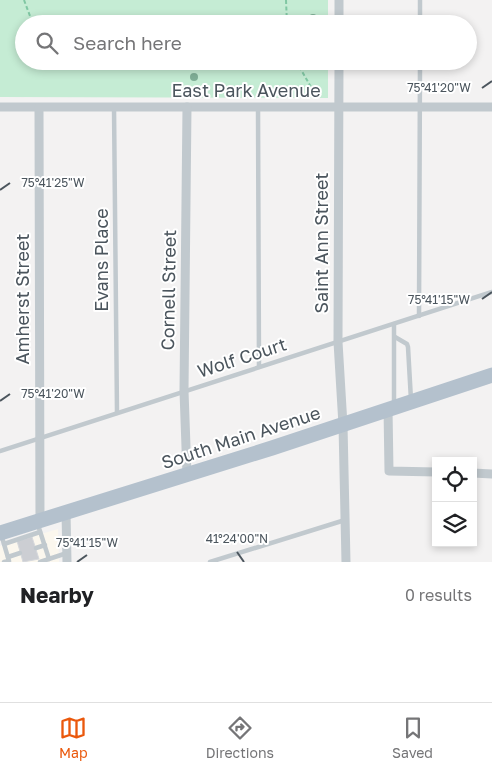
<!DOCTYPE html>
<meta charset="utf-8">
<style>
body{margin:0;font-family:"Golos Text",sans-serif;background:#f6f6f6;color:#202124}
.controls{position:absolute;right:15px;bottom:15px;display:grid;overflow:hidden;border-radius:0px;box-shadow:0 2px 8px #0003}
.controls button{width:45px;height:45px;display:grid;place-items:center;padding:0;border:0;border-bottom:1px solid #e0e0e0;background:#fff;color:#202124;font:25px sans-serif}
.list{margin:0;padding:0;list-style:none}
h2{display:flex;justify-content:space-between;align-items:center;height:65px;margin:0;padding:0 20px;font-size:21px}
h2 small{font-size:16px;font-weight:400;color:#757577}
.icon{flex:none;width:28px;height:28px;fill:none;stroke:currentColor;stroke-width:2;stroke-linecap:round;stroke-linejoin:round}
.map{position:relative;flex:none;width:492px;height:562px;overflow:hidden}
.search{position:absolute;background:#fff;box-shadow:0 2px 8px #0003;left:15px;right:15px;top:15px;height:55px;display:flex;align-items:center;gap:12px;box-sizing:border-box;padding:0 18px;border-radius:28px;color:#757577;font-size:19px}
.sheet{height:140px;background:#fff}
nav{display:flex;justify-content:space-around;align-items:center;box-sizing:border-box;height:70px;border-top:1px solid #e0e0e0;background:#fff;font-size:14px;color:#757577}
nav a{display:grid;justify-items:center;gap:2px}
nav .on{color:#ea580c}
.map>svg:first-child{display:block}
</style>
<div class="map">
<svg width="492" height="562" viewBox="0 0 492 562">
<rect width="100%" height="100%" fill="#f3f2f2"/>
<path fill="#fbf7ee" d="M58,529L59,562H0V546Z"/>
<path fill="#c5ecd4" d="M0,0H328V24H24V61H328V98L0,97Z"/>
<g fill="#ccced3" stroke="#d6d8dc">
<rect x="119" y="17" width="12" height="7"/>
<path d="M32,537L39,559L23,562L17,541Z"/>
</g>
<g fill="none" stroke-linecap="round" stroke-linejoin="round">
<g stroke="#80c7a3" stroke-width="2" stroke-dasharray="4 2.5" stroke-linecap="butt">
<path d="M24,0L33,24"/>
<path d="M286,0L287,24"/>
<path d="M296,61L315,94"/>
</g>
<g stroke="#c1c9ce" stroke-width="4.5">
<path d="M420,24V0"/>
<path d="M258,106L259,367"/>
<path d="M114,107L117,413"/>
<path d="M419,316L420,61"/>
<path d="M395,337L407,344L408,347L411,400"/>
<path d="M394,406V324"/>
<path d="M0,451L492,292"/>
<path d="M38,525L49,559"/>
<path d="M1,534L9,561L4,562"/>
<path d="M4,544L40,532"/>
<path d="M36,548L45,545"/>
<path d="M8,557L20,553"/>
<path d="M40,562L67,553"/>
<path d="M210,562L345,520"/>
</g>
<g stroke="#c1c9ce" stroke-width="9">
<path d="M339,24V0"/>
<path d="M339,61L338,342L343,425L346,562"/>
<path d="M0,107H492"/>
<path d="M187,107L184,391L187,475"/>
<path d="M39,108L40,520"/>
<path d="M388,409L389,471L436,472"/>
<path d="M473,473L492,474"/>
<path d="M66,512L67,562"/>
</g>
<path stroke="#b4c1cd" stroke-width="15" d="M0,533L272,448L492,375"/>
</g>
<g fill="#80af97">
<circle cx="313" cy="18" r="4"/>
<circle cx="194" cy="77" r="4"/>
</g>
<path fill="none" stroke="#4b555d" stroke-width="2" d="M482,88L492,81M0,190L10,183M482,299L492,292M0,401L10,394M237,552L244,562M77,562L87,555"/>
<g text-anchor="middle" stroke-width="4" stroke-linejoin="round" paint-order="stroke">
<g font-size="18" fill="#4b555d" stroke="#fff">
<text x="246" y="97">East Park Avenue</text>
<text transform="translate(322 243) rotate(-90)" y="6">Saint Ann Street</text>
<text transform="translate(102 260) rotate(-90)" y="6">Evans Place</text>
<text transform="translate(169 290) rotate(-89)" y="6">Cornell Street</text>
<text transform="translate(23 299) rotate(-90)" y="6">Amherst Street</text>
<text transform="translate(242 358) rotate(-18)" y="6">Wolf Court</text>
<text transform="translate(241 438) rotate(-18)" y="6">South Main Avenue</text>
</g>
</g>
<g font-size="12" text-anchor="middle" fill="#4b555d" stroke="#fff" stroke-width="4" stroke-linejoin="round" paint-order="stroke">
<text x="439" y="92">75°41'20"W</text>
<text x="53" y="187">75°41'25"W</text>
<text x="439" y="304">75°41'15"W</text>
<text x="53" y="398">75°41'20"W</text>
<text x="237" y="543">41°24'00"N</text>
<text x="87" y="547">75°41'15"W</text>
</g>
</svg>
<div class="controls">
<button><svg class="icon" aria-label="locate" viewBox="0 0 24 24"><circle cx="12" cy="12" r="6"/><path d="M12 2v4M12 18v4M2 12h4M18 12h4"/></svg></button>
<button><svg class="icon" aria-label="layers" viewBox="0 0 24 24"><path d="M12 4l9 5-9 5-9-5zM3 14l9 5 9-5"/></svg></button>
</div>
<div class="search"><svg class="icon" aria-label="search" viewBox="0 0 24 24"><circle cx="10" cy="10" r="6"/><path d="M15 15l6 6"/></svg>Search here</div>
</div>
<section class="sheet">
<h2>Nearby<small>0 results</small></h2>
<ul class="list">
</ul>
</section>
<nav>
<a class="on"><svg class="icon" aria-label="map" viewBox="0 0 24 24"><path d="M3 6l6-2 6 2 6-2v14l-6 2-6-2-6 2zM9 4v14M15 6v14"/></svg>Map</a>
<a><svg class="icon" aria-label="directions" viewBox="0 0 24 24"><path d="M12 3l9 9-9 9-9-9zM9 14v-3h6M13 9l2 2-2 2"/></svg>Directions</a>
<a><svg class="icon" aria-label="saved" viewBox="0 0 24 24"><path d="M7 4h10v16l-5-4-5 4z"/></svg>Saved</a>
</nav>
